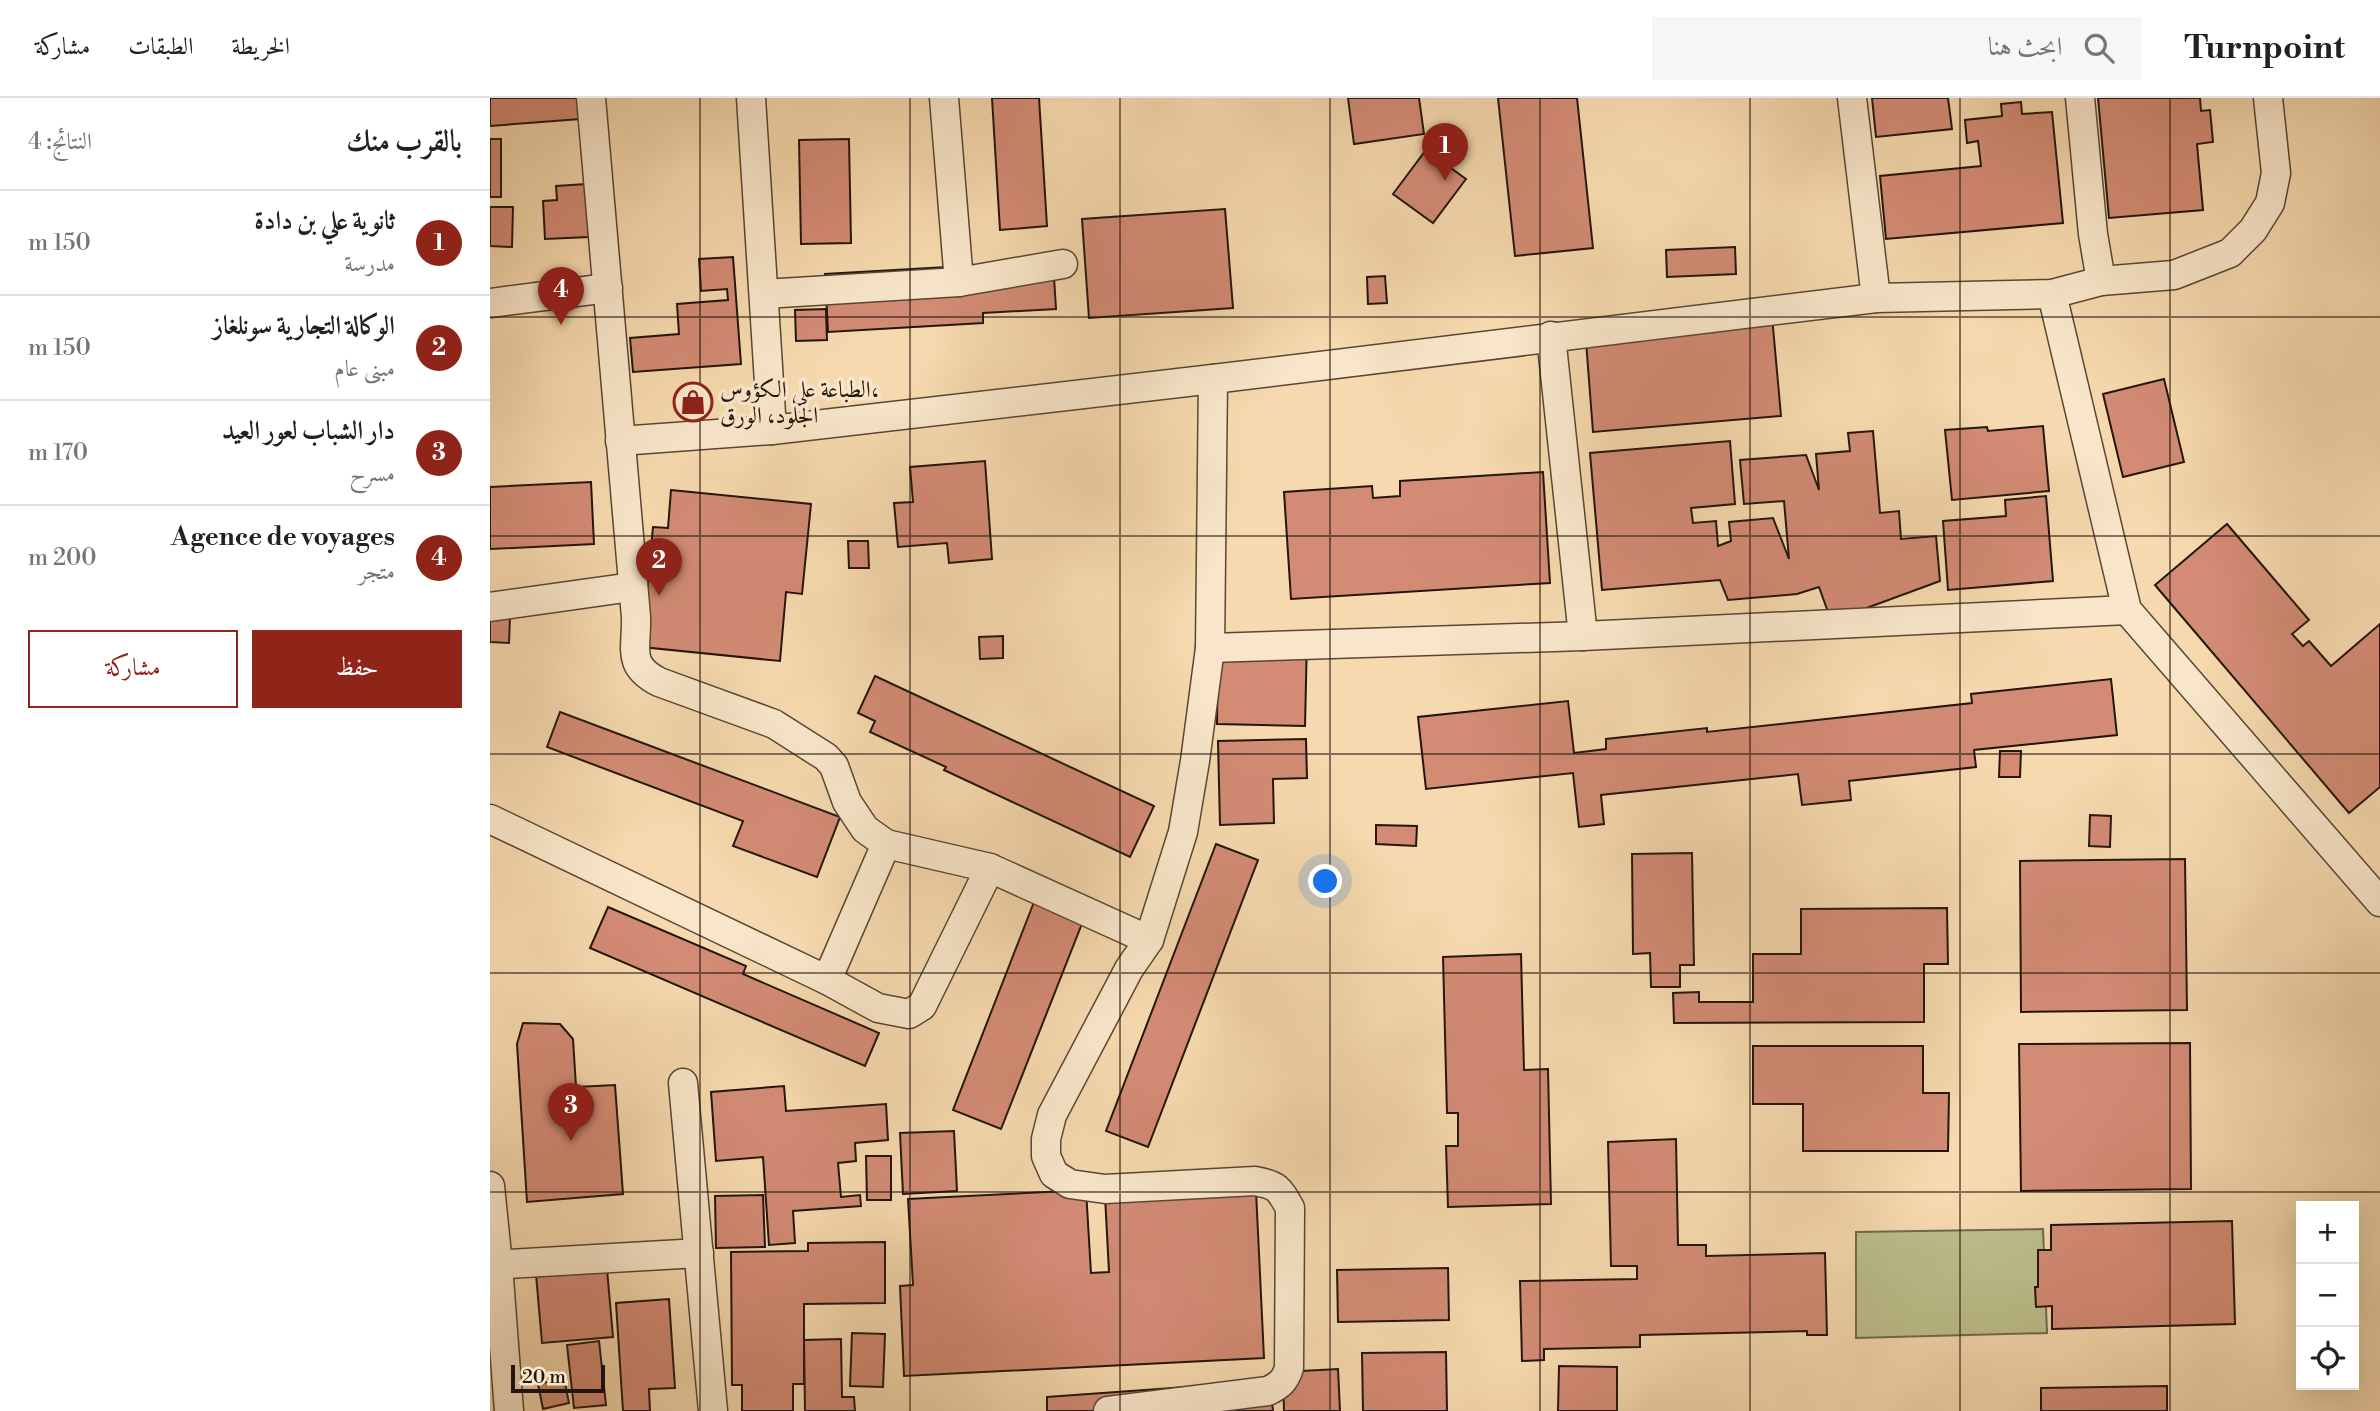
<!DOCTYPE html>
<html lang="ar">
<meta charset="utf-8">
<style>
body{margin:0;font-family:"Libre Bodoni",Amiri,serif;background:#f6f6f6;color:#202124;direction:rtl}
.controls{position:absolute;right:21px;bottom:21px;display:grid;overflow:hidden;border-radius:0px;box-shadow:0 7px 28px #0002}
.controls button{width:63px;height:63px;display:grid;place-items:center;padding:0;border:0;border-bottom:2px solid #e0e0e0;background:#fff;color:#202124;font:35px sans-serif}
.scale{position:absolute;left:21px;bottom:18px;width:94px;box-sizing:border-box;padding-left:7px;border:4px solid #23160d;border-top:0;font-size:19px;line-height:24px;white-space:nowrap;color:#23160d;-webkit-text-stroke:5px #f9e6ca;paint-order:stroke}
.you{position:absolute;left:836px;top:784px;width:24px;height:24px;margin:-18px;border:5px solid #fff;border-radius:50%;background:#1a73e8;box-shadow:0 0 0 10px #1a73e833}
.badge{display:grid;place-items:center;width:46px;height:46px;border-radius:50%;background:#8f2418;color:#fff;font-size:23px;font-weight:700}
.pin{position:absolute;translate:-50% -58px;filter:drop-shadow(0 2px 4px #0008)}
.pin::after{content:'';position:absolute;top:37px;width:24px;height:21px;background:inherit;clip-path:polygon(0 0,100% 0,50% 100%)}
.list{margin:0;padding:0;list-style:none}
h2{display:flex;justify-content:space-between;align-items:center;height:91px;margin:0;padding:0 28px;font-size:30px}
h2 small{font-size:23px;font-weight:400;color:#757577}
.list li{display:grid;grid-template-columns:46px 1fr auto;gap:21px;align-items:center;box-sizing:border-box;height:105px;padding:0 28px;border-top:2px solid #e0e0e0}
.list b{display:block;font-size:26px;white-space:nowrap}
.list p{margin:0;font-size:23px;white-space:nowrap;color:#757577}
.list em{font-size:23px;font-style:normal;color:#757577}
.actions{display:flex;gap:14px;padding:21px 28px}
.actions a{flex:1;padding:16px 0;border:2px solid #8f2418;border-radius:0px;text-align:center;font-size:24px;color:#8f2418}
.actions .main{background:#8f2418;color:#fff}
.icon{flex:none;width:38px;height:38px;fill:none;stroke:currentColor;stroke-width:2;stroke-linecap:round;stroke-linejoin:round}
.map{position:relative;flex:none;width:1890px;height:1313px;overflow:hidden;direction:ltr}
header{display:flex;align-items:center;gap:42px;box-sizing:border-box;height:98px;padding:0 35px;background:#fff;border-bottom:2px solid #e0e0e0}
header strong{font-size:33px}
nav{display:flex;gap:38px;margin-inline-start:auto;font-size:24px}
.search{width:490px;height:63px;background:#f6f6f6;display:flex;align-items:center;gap:18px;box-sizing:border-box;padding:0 24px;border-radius:0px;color:#757577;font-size:26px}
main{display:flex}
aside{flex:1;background:#fff}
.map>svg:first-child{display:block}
</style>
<header>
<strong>Turnpoint</strong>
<div class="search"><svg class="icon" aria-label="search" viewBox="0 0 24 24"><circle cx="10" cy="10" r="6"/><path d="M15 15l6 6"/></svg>ابحث هنا</div>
<nav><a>الخريطة</a><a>الطبقات</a><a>مشاركة</a></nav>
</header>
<main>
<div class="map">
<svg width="1890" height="1313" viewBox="0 0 1890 1313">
<rect width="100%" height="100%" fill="#f6d9ae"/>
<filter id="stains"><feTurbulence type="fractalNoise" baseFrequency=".00286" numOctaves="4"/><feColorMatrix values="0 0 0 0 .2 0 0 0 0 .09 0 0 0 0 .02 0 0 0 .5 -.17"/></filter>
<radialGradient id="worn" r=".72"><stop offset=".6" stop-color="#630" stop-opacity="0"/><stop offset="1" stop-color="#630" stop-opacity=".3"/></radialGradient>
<path fill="#bcbf8b" stroke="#706a4c" stroke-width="2" d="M1553,1131L1557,1235L1366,1240V1134Z"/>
<g fill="#d38b75" stroke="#23160d" stroke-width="2">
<path d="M0,0H89L90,21L0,28Z"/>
<path d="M502,0H549L557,128L510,132Z"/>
<path d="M858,0H929L934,36L864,46Z"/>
<path d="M1008,0H1087L1103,150L1025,158Z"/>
<path d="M1382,0H1458L1462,31L1386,39Z"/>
<path d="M1608,0H1710L1711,13L1720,12L1723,44L1707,46L1713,112L1619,120Z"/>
<path d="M1531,4L1532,16L1562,14L1573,125L1396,141L1390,78L1491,68L1488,43L1477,45L1475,22L1512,18L1511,6Z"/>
<rect x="0" y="41" width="11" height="58"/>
<path d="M359,41L361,145L311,146L309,42Z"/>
<path d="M936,52L976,81L943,125L903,96Z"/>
<path d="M96,86L99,139L55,141L53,103L67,102L66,88Z"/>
<path d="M0,109H23L22,149L0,148Z"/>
<path d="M735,111L743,210L599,220L592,121Z"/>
<path d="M1245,149L1246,176L1177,179L1176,152Z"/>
<path d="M243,159L251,266L143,274L140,240L189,236L187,206L238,202L237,191L211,193L209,161Z"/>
<path d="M563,163L566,211L493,215V225L338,234L335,176Z"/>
<path d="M895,178L897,205L878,206L877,179Z"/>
<path d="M336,211L337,242L306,243L305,212Z"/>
<path d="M1282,218L1291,318L1103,334L1096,243Z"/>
<path d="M1674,281L1694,364L1633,379L1613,296Z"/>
<path d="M1553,328L1559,393L1462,402L1455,332L1497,329L1498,333Z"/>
<path d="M1383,333L1390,415L1409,413L1411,441L1446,438L1450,483L1374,511L1338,514L1329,489L1307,496L1238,502L1230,482L1112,492L1100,355L1240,343L1245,406L1201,410L1203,425L1226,423L1228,448L1241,443L1239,424L1283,420L1299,461L1294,403L1254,406L1250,362L1316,357L1329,392L1326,356L1360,353L1358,335Z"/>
<path d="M495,363L502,461L459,465L457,445L408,449L404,405L423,404L420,369Z"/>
<path d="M1053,374L1060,485L801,501L794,394L882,388L883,400L910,398V383Z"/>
<path d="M101,384L104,446L0,451V389Z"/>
<path d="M181,392L321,406L312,496L296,494L290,563L152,549L163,429L178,430Z"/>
<path d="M1556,398L1563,483L1458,492L1453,423L1516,418L1515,402Z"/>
<path d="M1737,426L1819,522L1802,536L1813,548L1819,543L1841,568L1890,526V689L1859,715L1665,487Z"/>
<path d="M358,443H378L379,470H359Z"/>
<path d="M0,519H20L19,545L0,544Z"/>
<path d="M513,538V560L490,561L489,539Z"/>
<path d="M728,539L817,541L815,628L727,626Z"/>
<path d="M385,578L664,708L640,759L454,672L456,669L380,634L385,623L368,615Z"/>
<path d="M1621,581L1627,637L1484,652L1486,669L1359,683L1361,702L1312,707L1308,676L1111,697L1114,726L1089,729L1083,675L936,691L928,619L1078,603L1084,655L1116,651V641L1217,630V634L1482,605L1481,596Z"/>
<path d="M70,614L350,719L327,779L243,748L253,723L57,649Z"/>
<path d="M816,641L817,680L783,681L784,725L730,727L728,643Z"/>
<path d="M1510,653H1531L1530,679H1509Z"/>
<path d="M1600,717L1621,718L1620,749L1599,748Z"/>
<path d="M886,727L927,728L926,748L886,746Z"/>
<path d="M726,746L768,762L658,1049L616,1033Z"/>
<path d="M1202,755L1204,867H1190V889H1161L1160,855L1143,856L1142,756Z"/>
<path d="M1695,761L1697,912L1531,914L1530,763Z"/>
<path d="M544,804L593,823L511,1031L463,1012Z"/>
<path d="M118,809L256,868L253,876L389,935L375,968L100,850Z"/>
<path d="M1457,810L1458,866H1434V924L1184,925L1183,895L1209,894V904H1263V856H1311V811Z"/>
<path d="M1031,856L1034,972L1058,971L1061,1106L958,1109L956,1048H968V1015H957L953,859Z"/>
<path d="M33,925L70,926L83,941L86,989L125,987L133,1096L37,1104L27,946Z"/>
<path d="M1700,945L1701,1091L1531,1093L1529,946Z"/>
<path d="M1263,948H1433V995H1459L1458,1053H1313V1006H1263Z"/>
<path d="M294,988L296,1013L396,1006L398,1042L365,1045L366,1063L348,1065L351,1099L370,1097L371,1108L303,1113L305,1145L279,1147L273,1059L226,1063L221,994Z"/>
<path d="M464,1033L467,1093L413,1096L410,1035Z"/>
<path d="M1186,1041L1188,1147H1216V1158L1335,1155L1337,1237H1317V1233L1150,1237V1249L1054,1251V1262L1032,1263L1030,1183L1147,1181V1168H1121L1118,1044Z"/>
<path d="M376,1058H401V1102H377Z"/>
<path d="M765,1072L774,1260L414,1278L410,1188L423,1187L418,1101L596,1092L601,1175L619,1174L614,1079Z"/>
<path d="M273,1097L275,1149L226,1150L225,1098Z"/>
<path d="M1742,1123L1745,1226L1562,1231V1208L1546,1209L1545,1189H1548V1152H1561V1127Z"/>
<path d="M395,1144V1205L314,1206V1286H303V1313H252V1287H242L241,1154L318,1153V1145Z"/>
<path d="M116,1160L123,1239L52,1245L45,1165Z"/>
<path d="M958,1170L959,1222L848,1224L847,1172Z"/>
<path d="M179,1201L185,1290L159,1291L160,1313H133L126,1205Z"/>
<path d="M362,1235L395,1236L393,1289L360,1288Z"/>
<path d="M351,1241L352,1299H364L365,1313H315L314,1242Z"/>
<path d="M109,1243L116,1307L84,1310L77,1247Z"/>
<path d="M956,1254L957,1313H873L872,1255Z"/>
<path d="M1069,1268L1127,1269V1313H1068Z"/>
<path d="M848,1271L850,1313H794L793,1274Z"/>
<path d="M74,1280L79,1305L53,1311L48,1286Z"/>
<path d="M780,1283L783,1313H557V1299Z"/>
<path d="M1677,1288V1313H1551V1290Z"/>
</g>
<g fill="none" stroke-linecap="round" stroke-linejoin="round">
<defs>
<g id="street">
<path d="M101,0L146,519C147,551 136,567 169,584L284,626L336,659L344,668L357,704L375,731L396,746"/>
<path d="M261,0L282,332"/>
<path d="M454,0L469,184"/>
<path d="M1362,0L1386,200"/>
<path d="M1590,0L1603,136L1611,183"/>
<path d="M274,196L469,184L573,166"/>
<path d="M1562,196L1637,512L1890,804"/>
<path d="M0,205L118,190"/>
<path d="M1061,238L1093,538"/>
<path d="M130,343L282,332L723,281L1386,200L1562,196L1611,183L1684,177L1740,155L1763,132L1780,105L1786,75L1778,0"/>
<path d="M0,509L142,489"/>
<path d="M720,550L1093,538L1637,512"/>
<path d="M0,721L337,882L388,910L419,916L432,908L500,770"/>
<path d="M659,842L693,734L705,663L720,550L723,281"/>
<path d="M337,882L396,746L500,770L659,842L639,871L562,1017L556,1041V1058L564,1076L580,1086L615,1091L765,1083C787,1087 789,1090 800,1110L799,1270C795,1283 790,1287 778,1293L618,1313"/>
<path d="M193,985L223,1313"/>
<path d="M0,1088L8,1167L19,1313"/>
<path d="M0,1167L209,1155"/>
</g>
</defs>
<use href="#street" stroke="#584735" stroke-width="31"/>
<use href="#street" stroke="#f9e6ca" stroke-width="28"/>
</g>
<path fill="none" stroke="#23160d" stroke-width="2" stroke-opacity="0.55" d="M210,0V1313M420,0V1313M630,0V1313M840,0V1313M1050,0V1313M1260,0V1313M1470,0V1313M1680,0V1313M0,219H1890M0,438H1890M0,656H1890M0,875H1890M0,1094H1890"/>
<defs>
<symbol id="shop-ring" viewBox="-11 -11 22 22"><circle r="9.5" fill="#f9e6ca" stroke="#8f2418" stroke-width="1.5"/><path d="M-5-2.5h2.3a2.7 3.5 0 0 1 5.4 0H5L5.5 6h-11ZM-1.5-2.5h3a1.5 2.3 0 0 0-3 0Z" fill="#8f2418"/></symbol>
</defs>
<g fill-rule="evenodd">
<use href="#shop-ring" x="181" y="282" width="44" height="44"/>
</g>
<g text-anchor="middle" stroke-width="7" stroke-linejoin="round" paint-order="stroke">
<g font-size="23" fill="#23160d" stroke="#f9e6ca" text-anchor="start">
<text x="230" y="299">الطباعة على الكؤوس،<tspan x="230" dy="26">الجلود، الورق</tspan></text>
</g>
</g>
<rect width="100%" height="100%" filter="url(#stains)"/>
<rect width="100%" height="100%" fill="url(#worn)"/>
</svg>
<div class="controls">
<button>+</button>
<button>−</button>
<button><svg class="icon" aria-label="locate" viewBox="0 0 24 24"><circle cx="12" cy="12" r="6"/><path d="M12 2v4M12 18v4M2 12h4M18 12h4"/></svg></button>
</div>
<div class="scale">20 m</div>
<div class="you"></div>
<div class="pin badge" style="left:955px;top:83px">1</div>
<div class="pin badge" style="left:169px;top:498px">2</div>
<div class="pin badge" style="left:81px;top:1043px">3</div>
<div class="pin badge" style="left:71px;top:227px">4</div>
</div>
<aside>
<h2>بالقرب منك<small>النتائج: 4</small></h2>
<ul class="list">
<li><span class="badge">1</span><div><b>ثانوية علي بن دادة</b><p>مدرسة</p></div><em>150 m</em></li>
<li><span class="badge">2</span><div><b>الوكالة التجارية سونلغاز</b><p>مبنى عام</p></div><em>150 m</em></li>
<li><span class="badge">3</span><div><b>دار الشباب لعور العيد</b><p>مسرح</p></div><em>170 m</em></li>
<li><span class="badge">4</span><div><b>Agence de voyages</b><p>متجر</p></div><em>200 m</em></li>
</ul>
<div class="actions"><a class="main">حفظ</a><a>مشاركة</a></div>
</aside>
</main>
